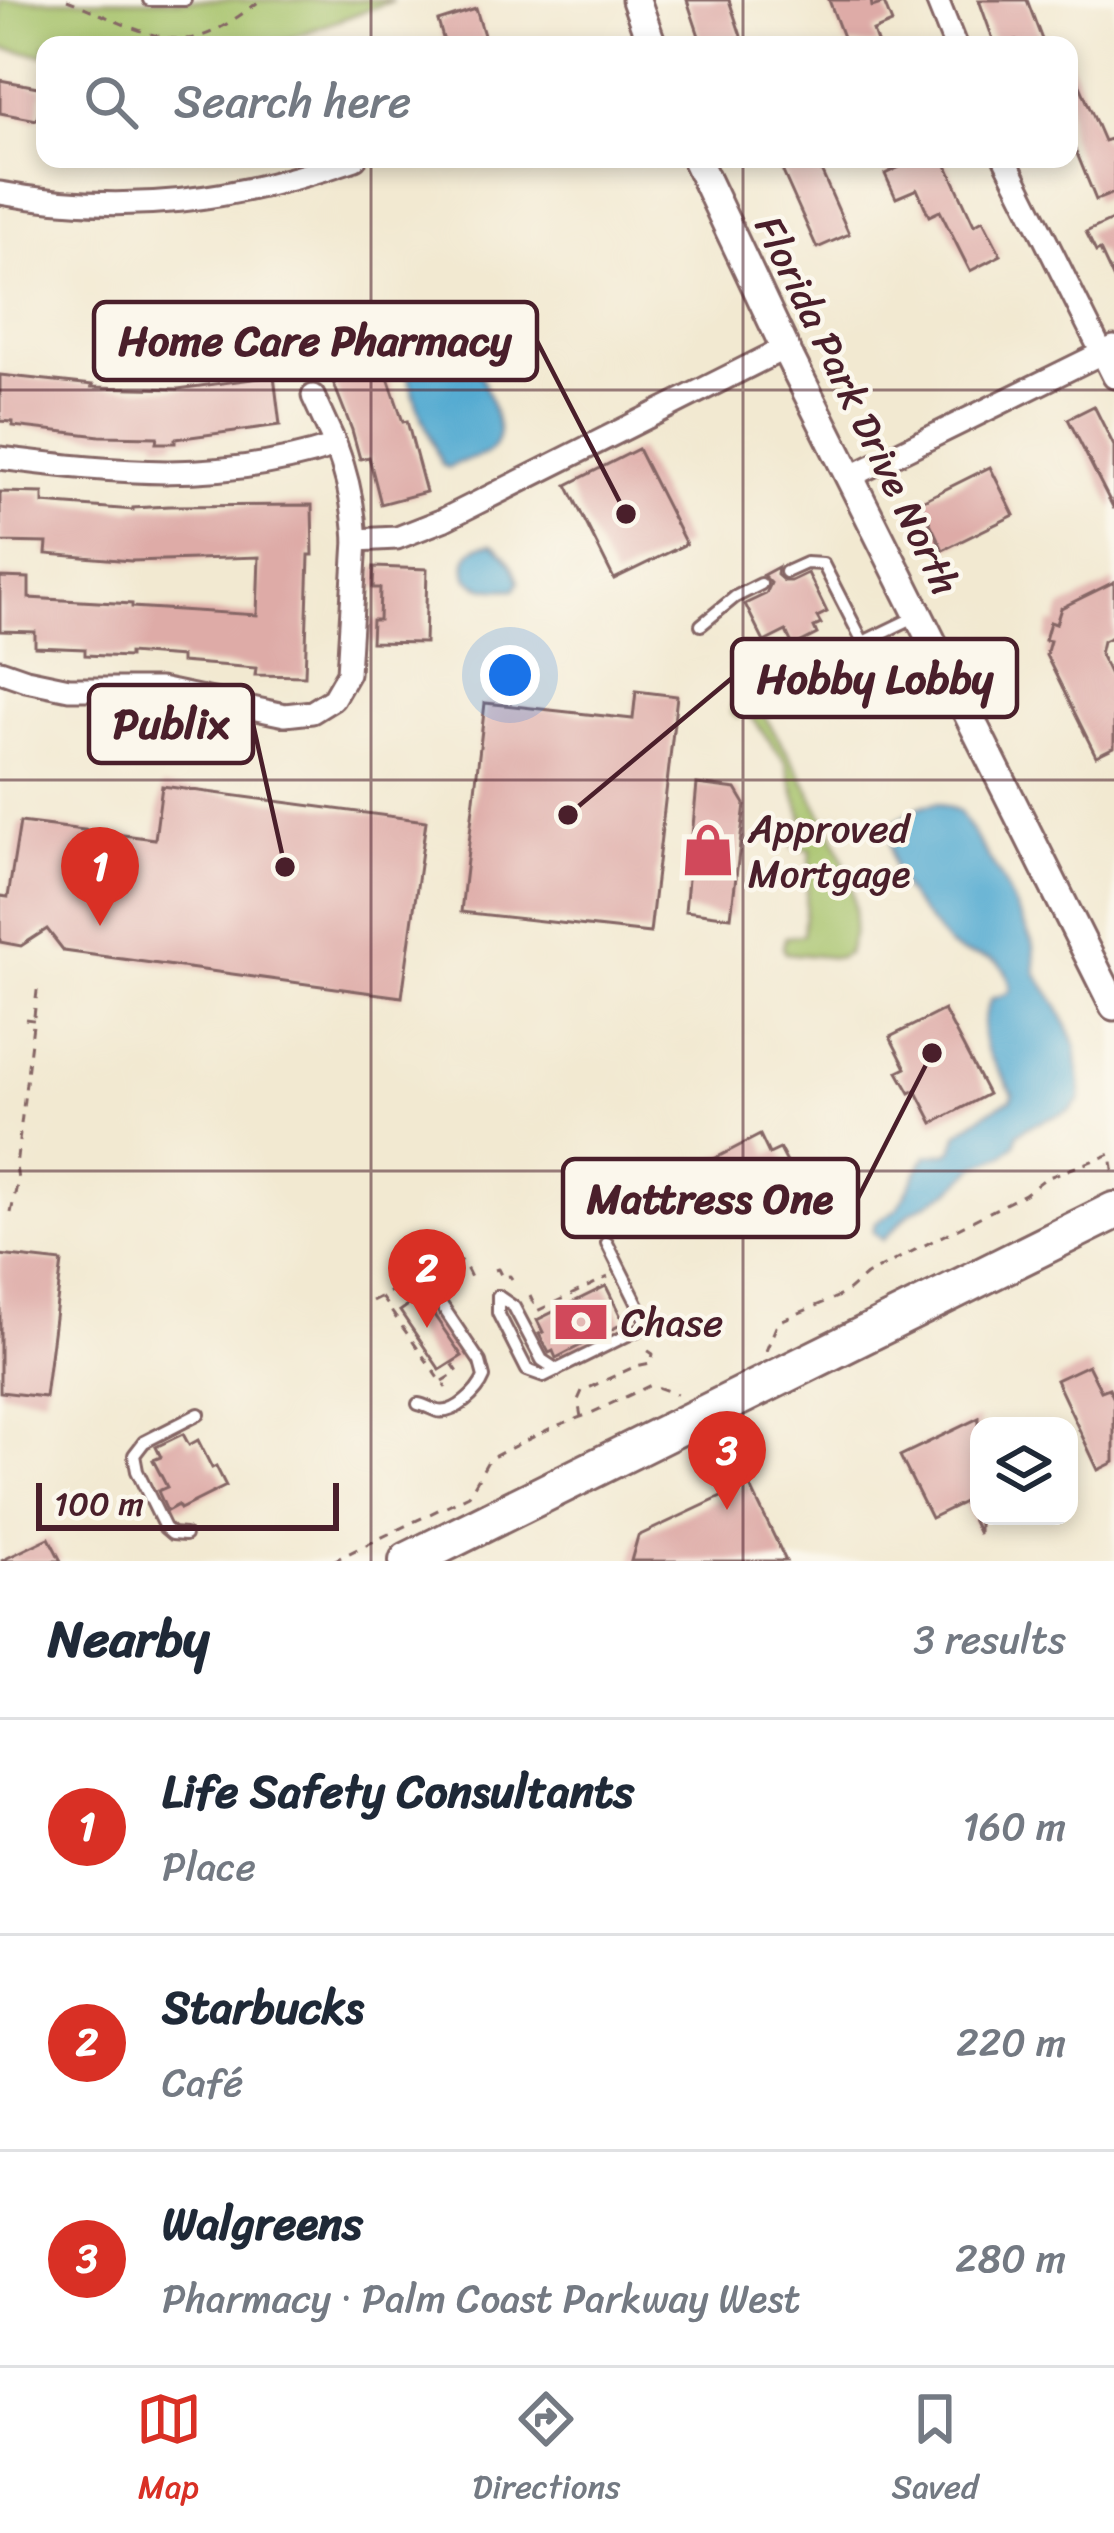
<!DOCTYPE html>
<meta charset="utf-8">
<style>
body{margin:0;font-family:Sriracha,sans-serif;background:#f2f2f3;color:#1f2937}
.controls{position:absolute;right:36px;bottom:36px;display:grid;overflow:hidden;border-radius:24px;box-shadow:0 6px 18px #0003}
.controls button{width:108px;height:108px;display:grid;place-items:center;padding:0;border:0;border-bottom:3px solid #e0e1e3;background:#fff;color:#1f2937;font:60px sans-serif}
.scale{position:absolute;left:36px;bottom:30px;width:303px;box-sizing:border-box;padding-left:12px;border:6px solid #4a1f2b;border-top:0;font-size:33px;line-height:42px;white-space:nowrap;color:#4a1f2b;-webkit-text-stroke:9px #fbf7ec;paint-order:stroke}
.you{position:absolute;left:510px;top:675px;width:42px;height:42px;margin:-30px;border:9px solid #fff;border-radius:50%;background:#1a73e8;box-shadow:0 0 0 18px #1a73e833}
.badge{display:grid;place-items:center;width:78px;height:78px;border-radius:50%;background:#d93025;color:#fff;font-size:39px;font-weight:700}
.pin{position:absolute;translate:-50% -99px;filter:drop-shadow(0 3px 6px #0008)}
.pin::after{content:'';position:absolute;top:63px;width:42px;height:36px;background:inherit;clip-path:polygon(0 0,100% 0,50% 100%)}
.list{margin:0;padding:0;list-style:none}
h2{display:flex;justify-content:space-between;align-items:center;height:156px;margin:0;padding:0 48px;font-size:51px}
h2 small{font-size:39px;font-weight:400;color:#747a83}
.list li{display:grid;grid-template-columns:78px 1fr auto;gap:36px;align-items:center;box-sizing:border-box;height:216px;padding:0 48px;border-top:3px solid #e0e1e3}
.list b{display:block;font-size:45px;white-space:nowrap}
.list p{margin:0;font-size:39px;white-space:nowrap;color:#747a83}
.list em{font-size:39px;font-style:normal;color:#747a83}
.icon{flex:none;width:66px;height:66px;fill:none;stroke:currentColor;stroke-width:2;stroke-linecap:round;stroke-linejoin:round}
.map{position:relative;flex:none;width:1114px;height:1561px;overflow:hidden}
.search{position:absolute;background:#fff;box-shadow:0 6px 18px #0003;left:36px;right:36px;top:36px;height:132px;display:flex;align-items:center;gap:30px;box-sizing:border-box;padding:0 42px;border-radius:24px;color:#747a83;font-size:45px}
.sheet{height:804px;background:#fff}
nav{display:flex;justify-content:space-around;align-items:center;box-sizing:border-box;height:168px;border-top:3px solid #e0e1e3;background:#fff;font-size:33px;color:#747a83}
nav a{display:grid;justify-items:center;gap:6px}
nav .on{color:#d93025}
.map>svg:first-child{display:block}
</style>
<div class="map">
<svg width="1114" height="1561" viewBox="0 0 1114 1561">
<rect width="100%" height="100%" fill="#fbf7ec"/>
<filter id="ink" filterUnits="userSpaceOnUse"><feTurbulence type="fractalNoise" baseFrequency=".00833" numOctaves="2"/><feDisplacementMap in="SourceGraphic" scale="24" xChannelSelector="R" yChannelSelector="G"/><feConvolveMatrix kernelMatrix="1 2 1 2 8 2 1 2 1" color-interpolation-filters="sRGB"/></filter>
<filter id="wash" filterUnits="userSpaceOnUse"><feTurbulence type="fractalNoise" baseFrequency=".004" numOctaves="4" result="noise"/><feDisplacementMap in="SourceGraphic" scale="48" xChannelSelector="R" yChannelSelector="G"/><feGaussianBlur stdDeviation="2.7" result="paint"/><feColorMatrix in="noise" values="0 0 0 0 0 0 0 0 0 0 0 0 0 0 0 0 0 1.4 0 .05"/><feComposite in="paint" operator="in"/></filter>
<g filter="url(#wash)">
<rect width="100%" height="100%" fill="#f2e9d1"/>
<g fill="#a4c168" stroke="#77704a" stroke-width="3">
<path d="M0,0H394L272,45H45V55L0,48Z"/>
<path d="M743,700L754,704L763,714L799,771L834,837L851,882L855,909L854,931L848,953L839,958L786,953L783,948L785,937L803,935L811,850L794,847L793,841L808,835L786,763L748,712L738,718L731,713L733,703Z"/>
</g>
<g fill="#55abd1" stroke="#50657e" stroke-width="3">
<path d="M432,323C437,324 447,324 451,326C469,334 495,411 499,431C495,465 468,453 449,468L442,465L417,405L400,350C402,333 417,327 432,323Z"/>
<path d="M492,544C505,552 514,567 519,582L515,589C498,590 478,591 467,577C462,557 471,545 492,544Z"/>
<path d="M937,803L959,811L1002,879L1034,946L1036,973L1058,1006L1076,1046L1081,1093L1080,1100L1071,1110L1027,1127L1017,1134L1015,1144L1004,1155L977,1166L951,1190L910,1213L883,1240L873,1232L875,1223L897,1209L926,1156L950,1152L954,1148L958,1133C969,1125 1000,1103 1011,1100L1013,1094C992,1054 971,1046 991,999L1007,994L1011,990C1005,944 973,965 948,945C917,904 880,878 894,822L922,806Z"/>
</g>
<g id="blocks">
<g fill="#deaba7">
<path d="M687,0H729L743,42L733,45H702Z"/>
<path d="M829,0H871L872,7L884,3L892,23L873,31L878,45H846Z"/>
<path d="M979,0H1027L1044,45H1018L1016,40L995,45Z"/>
<path d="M476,9L487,45H445L438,21Z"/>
<path d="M1069,60L1104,141L1110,139L1114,149V193L1096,200L1069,134Z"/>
<path d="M0,80L43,88L37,120L0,113Z"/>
<path d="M787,159H816L849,234L817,248L779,163Z"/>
<path d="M917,159H944L974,225L983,220L1001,255L970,271L940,211L929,216L917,189L896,198L885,174Z"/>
<path d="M1114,219V280L1100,250L1096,252L1086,232Z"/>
<path d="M376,342L403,422L407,421L426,492L381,504L369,457L360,459L352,430L324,359Z"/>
<path d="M0,375L93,385L92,387L178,389L274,376L280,425L175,439V443H156L157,437L100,436L13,426V422L0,421Z"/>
<path d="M1094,406L1114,446V509L1068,419Z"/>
<path d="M638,449L686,544L614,579L567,485Z"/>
<path d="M990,467L1014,515L943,550L920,502Z"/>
<path d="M0,492L43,493V503L133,510V508L169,506L312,505L313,555H309L305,676L255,675L256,668L181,662V657L129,653V657L85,655V649L35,647V632L0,631V577L29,578V598L132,604V607L257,615L259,557L131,561L46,554L47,543L0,542Z"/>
<path d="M374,567L427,569L425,643L371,642L372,620H379L380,588H373Z"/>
<path d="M778,567L777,575L784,581H791L808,573L827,612L817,617L821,624L814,627L817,634L793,646L786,631L764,642L745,604L766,594L771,583L763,575Z"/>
<path d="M1114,582V636L1103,641L1100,654L1114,683V747L1096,756L1046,655L1050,641L1045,640L1050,622L1056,624L1061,608Z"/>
<path d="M636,691L677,696L650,933L461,912L485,703L633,719Z"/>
<path d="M697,784L736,789L745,804L731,917L685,911Z"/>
<path d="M162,786L426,821L402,997L64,951L47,929L21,946L0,942V896L8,897L20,822L155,839Z"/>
<path d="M944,1010L988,1094L933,1123L916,1090L910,1093L898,1072L906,1068L890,1037Z"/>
<path d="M760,1135L769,1154L780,1149L796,1180L726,1216L713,1194L723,1189L708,1162Z"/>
<path d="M0,1255L62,1262L45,1397L0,1392Z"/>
<path d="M606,1286L624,1323L556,1358L553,1351L549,1353L539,1334L543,1332L537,1320Z"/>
<path d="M421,1296L462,1356L440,1370L400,1311Z"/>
<path d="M1088,1365L1101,1391L1109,1388L1114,1399V1462L1098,1470L1056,1380Z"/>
<path d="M979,1418V1534L964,1502L931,1518L900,1456Z"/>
<path d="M183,1434L189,1445L198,1440L212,1468L216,1466L226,1486L180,1509L178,1505L167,1511L158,1491L167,1487L153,1460L161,1457L156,1447Z"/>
<path d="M749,1484L786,1561H631L638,1536Z"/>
<path d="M49,1538L61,1561H1Z"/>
</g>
</g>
</g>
<g filter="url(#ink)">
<use href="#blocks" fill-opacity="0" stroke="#856665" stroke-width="3"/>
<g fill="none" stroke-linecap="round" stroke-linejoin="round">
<defs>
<g id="service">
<path d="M149,0H185"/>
<path d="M786,572L806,563L823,564L863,642L919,615"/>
<path d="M701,625L735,597L761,584"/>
<path d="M412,1261L480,1362L484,1377C478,1392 455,1415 437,1411C431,1409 425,1405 418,1404"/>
<path d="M498,1296V1313L527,1370L544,1376L648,1325L607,1243"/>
<path d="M498,1296L514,1307L542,1360L557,1370"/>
<path d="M185,1535L172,1534L165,1528L137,1471L134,1455L144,1442L199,1414"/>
</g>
<g id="minor">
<path d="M937,0L955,45"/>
<path d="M1005,159L1114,377"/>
<path d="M0,193C125,216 236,201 355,159"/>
<path d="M313,396L336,446"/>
<path d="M0,458C121,473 217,484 336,446C348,477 354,507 356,540L397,538L443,520L785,348"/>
<path d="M850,477L1114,347"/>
<path d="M0,671L26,680L69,689H160L285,715L312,712L333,699L348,673L356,540"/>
</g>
<g id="tertiary">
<path d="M636,0L652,45"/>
<path d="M696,159L785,348L1114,1006"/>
</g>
<path id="primary" d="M408,1561L1114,1211"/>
</defs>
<use href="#service" stroke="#856665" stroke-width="16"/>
<use href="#minor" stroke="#856665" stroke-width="27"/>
<use href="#tertiary" stroke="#856665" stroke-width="33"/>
<use href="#primary" stroke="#856665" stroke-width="42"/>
<g stroke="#856665" stroke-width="3" stroke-dasharray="9 9" stroke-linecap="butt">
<path d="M67,0C102,13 158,46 194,38C218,33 242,14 261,0"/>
<path d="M25,1019L41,1021"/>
<path d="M11,1213L18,1180L16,1166L38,983"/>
<path d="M437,1264C458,1248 465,1264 473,1282L475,1280"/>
<path d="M495,1270L498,1269L502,1277L510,1276L512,1279"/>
<path d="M530,1296L537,1311L608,1277"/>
<path d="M381,1297L446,1388"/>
<path d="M372,1301L408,1282"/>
<path d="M766,1351L778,1322L844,1294L866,1275L1025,1194L1046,1178L1111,1154L1114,1176"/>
<path d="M443,1381L458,1372L451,1362"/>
<path d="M581,1417L578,1400L582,1391L636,1366L651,1363L653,1354L641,1346"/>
<path d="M333,1561L469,1495L489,1459L553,1427L589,1414L651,1385L677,1394"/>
</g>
<use href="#service" stroke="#fff" stroke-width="10"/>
<use href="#minor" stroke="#fff" stroke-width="21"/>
<use href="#tertiary" stroke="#fff" stroke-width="27"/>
<use href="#primary" stroke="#fff" stroke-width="36"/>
</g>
</g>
<path fill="none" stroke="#4a1f2b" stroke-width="3" stroke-opacity="0.55" d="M371,0V45M743,0V45M371,159V1561M743,159V1561M0,390H1114M0,780H1114M0,1171H1114"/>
<defs>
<symbol id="shop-bare" viewBox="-9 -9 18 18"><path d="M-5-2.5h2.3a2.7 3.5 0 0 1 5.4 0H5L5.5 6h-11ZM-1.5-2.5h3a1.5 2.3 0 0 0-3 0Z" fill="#d1495b" stroke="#fbf7ec" stroke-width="2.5" paint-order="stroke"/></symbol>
<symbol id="bank-bare" viewBox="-9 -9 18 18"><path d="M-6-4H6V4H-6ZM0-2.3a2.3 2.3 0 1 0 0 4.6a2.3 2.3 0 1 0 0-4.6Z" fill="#d1495b" stroke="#fbf7ec" stroke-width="2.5" paint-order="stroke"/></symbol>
</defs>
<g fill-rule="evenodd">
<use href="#shop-bare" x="670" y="812" width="76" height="76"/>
<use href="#bank-bare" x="543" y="1284" width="76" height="76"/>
</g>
<g text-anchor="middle" stroke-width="9" stroke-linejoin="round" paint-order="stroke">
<g font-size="39" fill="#4a1f2b" stroke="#fbf7ec">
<text transform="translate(858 405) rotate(64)" y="14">Florida Park Drive North</text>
</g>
<g font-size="39" fill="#4a1f2b" stroke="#fbf7ec" text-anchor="start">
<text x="748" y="842">Approved<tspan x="748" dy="45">Mortgage</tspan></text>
<text x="621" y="1336">Chase</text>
</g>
</g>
<path fill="none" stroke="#4a1f2b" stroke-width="4.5" d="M626 514L537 341M568 815L732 678M285 867L253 724M932 1053L858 1198"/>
<g fill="#4a1f2b" stroke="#fbf7ec" stroke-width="4.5">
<circle cx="626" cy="514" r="12"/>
<circle cx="568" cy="815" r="12"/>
<circle cx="285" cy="867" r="12"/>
<circle cx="932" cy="1053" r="12"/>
</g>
<g fill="#fbf7ec" stroke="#4a1f2b" stroke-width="4.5">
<rect x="94" y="302" width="443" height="78" rx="12"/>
<rect x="732" y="639" width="285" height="78" rx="12"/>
<rect x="89" y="685" width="164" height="78" rx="12"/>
<rect x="563" y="1159" width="295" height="78" rx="12"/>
</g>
<g font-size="42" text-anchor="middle" font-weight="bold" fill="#4a1f2b">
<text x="315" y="355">Home Care Pharmacy</text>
<text x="875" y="693">Hobby Lobby</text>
<text x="171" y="738">Publix</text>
<text x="710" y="1213">Mattress One</text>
</g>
</svg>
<div class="controls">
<button><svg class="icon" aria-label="layers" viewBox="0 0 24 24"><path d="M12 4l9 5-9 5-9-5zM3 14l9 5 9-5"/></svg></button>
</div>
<div class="scale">100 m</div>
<div class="you"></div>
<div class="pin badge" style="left:100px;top:926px">1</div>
<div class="pin badge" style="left:427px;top:1328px">2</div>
<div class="pin badge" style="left:727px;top:1510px">3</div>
<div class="search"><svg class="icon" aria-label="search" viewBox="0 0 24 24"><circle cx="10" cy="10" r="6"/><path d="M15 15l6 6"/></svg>Search here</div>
</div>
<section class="sheet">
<h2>Nearby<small>3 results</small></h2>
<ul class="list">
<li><span class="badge">1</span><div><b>Life Safety Consultants</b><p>Place</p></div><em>160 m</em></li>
<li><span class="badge">2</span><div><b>Starbucks</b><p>Café</p></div><em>220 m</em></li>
<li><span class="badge">3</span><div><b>Walgreens</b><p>Pharmacy · Palm Coast Parkway West</p></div><em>280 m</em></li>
</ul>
</section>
<nav>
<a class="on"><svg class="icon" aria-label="map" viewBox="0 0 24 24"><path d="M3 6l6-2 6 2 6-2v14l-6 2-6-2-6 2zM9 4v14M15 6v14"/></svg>Map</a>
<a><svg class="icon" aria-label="directions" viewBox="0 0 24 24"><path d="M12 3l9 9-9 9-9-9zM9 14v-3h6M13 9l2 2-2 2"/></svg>Directions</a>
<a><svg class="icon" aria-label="saved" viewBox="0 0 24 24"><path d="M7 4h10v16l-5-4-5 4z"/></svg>Saved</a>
</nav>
